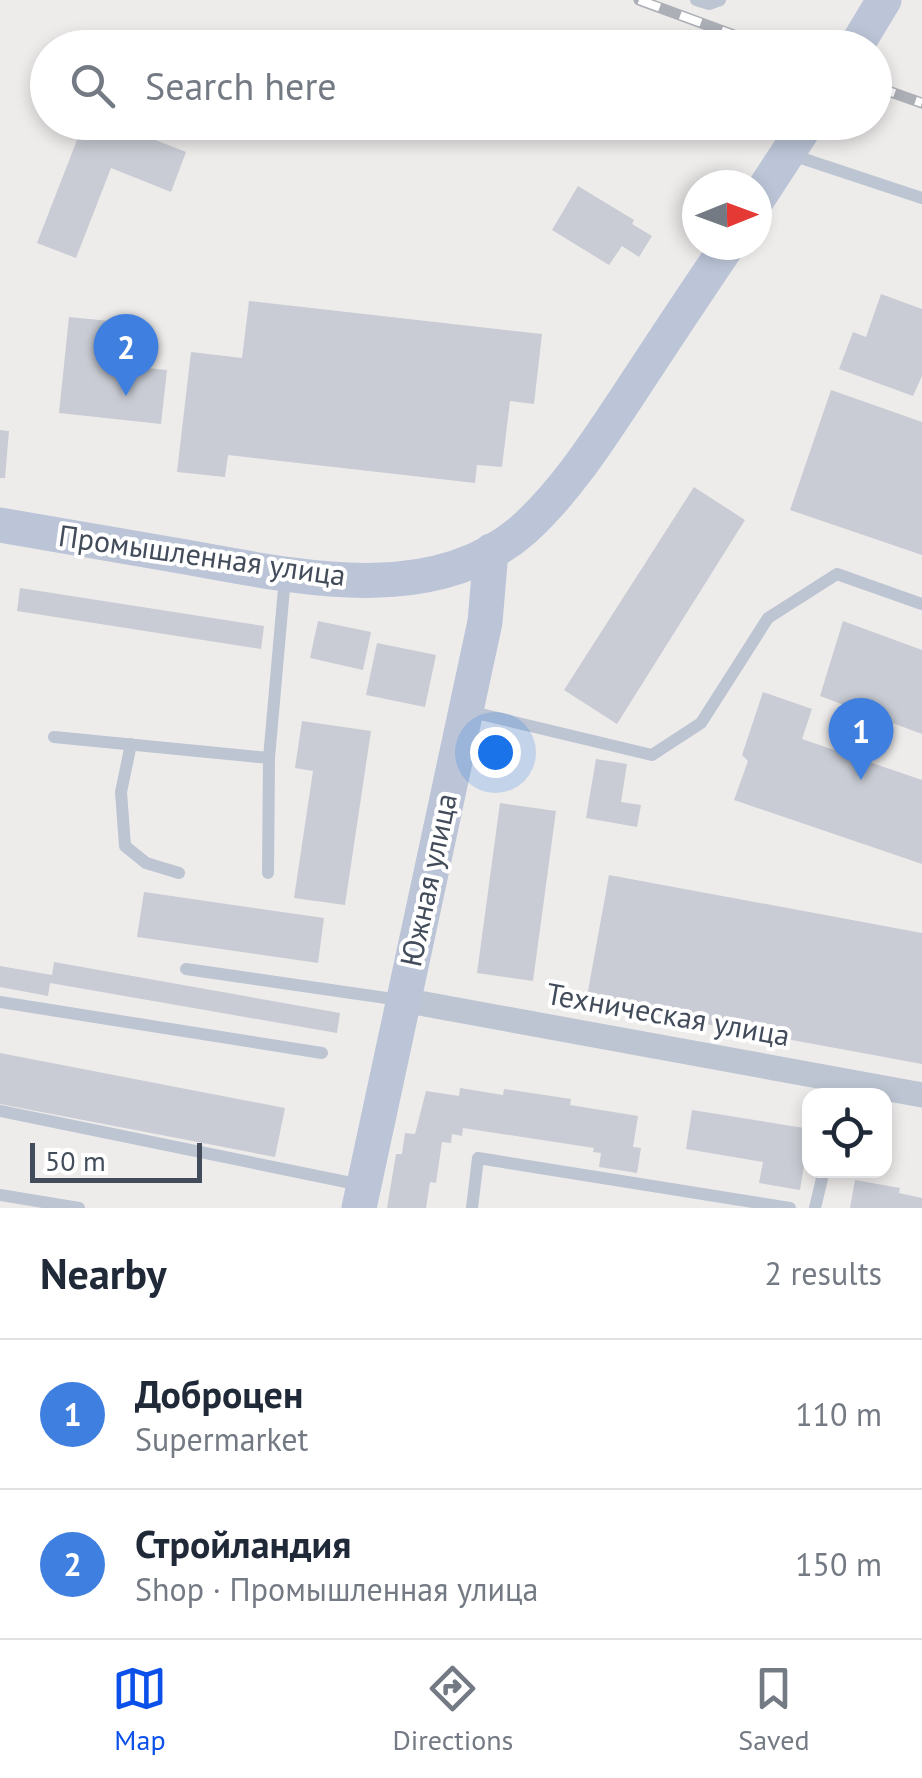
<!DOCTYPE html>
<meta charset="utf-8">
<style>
body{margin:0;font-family:"PT Sans",sans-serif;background:#f2f2f3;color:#1f2937}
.controls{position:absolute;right:30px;bottom:30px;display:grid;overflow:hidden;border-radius:20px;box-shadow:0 5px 15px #0003}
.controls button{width:90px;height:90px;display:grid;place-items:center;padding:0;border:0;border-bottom:2px solid #e0e1e3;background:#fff;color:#1f2937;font:50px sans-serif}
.compass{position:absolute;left:682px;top:170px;width:90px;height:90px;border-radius:50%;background:#fff;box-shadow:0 5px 15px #0003;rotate:89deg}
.scale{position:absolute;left:30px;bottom:25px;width:172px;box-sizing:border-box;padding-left:10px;border:5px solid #424c5a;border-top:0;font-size:28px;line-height:35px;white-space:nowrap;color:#424c5a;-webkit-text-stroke:8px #fff;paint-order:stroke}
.you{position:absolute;left:495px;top:752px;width:35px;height:35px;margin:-25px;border:8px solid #fff;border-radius:50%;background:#1a73e8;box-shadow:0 0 0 15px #1a73e833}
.badge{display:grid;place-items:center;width:65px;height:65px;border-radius:50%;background:#0a50e9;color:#fff;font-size:32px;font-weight:700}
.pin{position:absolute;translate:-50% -82px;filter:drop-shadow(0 2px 5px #0008)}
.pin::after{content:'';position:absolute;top:52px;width:35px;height:30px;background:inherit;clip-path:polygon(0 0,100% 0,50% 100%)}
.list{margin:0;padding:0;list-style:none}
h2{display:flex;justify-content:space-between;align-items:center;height:130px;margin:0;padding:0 40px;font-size:42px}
h2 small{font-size:32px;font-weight:400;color:#747a83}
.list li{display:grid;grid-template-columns:65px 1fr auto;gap:30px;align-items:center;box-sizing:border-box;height:150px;padding:0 40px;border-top:2px solid #e0e1e3}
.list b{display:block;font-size:38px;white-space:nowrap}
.list p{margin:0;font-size:32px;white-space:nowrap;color:#747a83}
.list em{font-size:32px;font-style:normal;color:#747a83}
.icon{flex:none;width:55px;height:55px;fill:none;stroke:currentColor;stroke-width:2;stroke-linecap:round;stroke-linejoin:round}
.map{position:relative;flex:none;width:922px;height:1208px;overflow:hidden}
.search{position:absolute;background:#fff;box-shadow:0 5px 15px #0003;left:30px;right:30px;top:30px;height:110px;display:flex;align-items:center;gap:25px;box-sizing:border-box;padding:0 35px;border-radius:55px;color:#747a83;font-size:38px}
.sheet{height:430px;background:#fff}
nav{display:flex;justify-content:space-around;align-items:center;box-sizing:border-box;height:140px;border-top:2px solid #e0e1e3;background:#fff;font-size:28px;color:#747a83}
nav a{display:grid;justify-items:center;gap:5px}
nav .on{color:#0a50e9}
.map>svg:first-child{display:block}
</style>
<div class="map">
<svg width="922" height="1208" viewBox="0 0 922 1208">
<rect width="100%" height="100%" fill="#eeebeb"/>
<g fill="#c9ccd4">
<path d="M84,122H110L186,152L171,192L111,168L76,258L37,243Z"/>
<path d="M578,186L634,220L632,224L652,236L639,257L622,246L609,265L552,230Z"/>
<path d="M881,294L922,309V376L913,396L839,369L853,332L866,337Z"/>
<path d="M249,301L542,334L534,404L510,401L502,467L477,465L475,483L228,455L225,477L177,472L191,352L242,358Z"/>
<path d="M69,317L120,322L115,365L167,370L161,424L59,413Z"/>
<path d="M831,390L922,422V555L790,510Z"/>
<path d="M0,430L9,431L5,478H0Z"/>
<path d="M694,487L745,520L617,724L564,690Z"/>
<path d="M20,588L264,626L261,649L17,611Z"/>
<path d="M318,621L371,632L363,670L310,658Z"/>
<path d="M843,621L922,650V734L820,696Z"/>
<path d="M377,643L436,655L425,707L366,695Z"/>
<path d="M763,692L812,709L802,739L922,780V864L734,800L748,761L742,755Z"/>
<path d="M302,721L371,731L345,905L294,898L313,771L295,768Z"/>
<path d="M596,759L627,764L621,802L641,805L637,827L586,818Z"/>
<path d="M500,803L556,811L533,981L477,973Z"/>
<path d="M609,875L922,933V1064L586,1002Z"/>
<path d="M144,892L324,918L318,963L137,937Z"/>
<path d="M54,962L340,1013L337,1033L50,983L48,996L0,987V966L52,975Z"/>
<path d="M0,1053L285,1108L275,1157L0,1104Z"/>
<path d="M460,1088L503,1095L504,1089L571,1099L570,1105L638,1116L633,1147L641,1148L637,1173L599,1167L601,1153L593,1152L594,1148L463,1128L462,1136L452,1134L451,1143L442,1142L436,1183L430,1182L426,1208H387L396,1154H402L405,1133L415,1134L426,1091L459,1096Z"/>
<path d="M692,1110L810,1129L800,1190L759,1183L763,1162L686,1149Z"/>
<path d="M855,1180L900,1188L899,1193L922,1198V1208H850Z"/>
</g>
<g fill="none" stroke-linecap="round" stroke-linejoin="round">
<g stroke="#bdc5d2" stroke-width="12">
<path d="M696,0L709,4L720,0"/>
<path d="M792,155L922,198"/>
<path d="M468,711L652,755L701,723L768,618L837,574L922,604"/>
<path d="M54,737L269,758"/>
<path d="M131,744L121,792L125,846L146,863L179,873"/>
<path d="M268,873L269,758L285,577"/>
<path d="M186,969L400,1000"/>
<path d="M0,1002L322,1053"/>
<path d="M0,1111L361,1185"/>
<path d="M0,1195L79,1208"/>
<path d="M472,1208L478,1158L790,1208"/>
<path d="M815,1208L824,1170"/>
</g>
<path stroke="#bdc5d2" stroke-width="25" d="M403,1000L922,1095"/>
<g stroke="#bbc5d7" stroke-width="35">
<path d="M855,48L884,0"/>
<path d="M757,200L808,122"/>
<path d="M0,525C60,535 120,546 180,556C289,575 431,611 524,529C567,490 599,439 631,391C663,342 695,294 728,245"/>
<path d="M359,1208L485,622L491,551"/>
</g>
<defs>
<g id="rail">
<path d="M639,0L769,48"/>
<path d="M874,86L922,103"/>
</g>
</defs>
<use href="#rail" stroke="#adafb6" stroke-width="11"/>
<use href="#rail" stroke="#fff" stroke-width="8" stroke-dasharray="22" stroke-linecap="butt"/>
</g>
<g text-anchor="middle" stroke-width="8" stroke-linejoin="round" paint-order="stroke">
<g font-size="30" fill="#424c5a" stroke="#fff">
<text transform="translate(202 556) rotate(8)" y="10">Промышленная улица</text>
<text transform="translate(429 880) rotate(-78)" y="10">Южная улица</text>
<text transform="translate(668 1015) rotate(10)" y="10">Техническая улица</text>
</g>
</g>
</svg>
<div class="controls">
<button><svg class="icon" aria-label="locate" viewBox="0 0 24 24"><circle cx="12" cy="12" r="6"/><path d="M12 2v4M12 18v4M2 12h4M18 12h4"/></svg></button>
</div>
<svg class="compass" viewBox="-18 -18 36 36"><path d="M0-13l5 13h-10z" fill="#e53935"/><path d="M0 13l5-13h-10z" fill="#747a83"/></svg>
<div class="scale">50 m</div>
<div class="you"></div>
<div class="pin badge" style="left:861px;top:780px;background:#3f7fe0">1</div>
<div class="pin badge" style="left:126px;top:396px;background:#3f7fe0">2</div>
<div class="search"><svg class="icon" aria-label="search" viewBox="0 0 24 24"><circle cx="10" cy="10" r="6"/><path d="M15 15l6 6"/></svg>Search here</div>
</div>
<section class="sheet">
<h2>Nearby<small>2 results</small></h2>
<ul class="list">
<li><span class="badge" style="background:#3f7fe0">1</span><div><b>Доброцен</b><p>Supermarket</p></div><em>110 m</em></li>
<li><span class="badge" style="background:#3f7fe0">2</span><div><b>Стройландия</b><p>Shop · Промышленная улица</p></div><em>150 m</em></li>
</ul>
</section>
<nav>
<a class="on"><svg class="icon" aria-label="map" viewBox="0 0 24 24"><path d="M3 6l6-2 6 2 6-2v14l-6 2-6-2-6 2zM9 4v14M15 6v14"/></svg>Map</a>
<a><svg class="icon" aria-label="directions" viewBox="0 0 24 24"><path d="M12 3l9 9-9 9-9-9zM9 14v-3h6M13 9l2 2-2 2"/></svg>Directions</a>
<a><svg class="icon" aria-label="saved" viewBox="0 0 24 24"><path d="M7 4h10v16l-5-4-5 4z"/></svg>Saved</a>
</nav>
